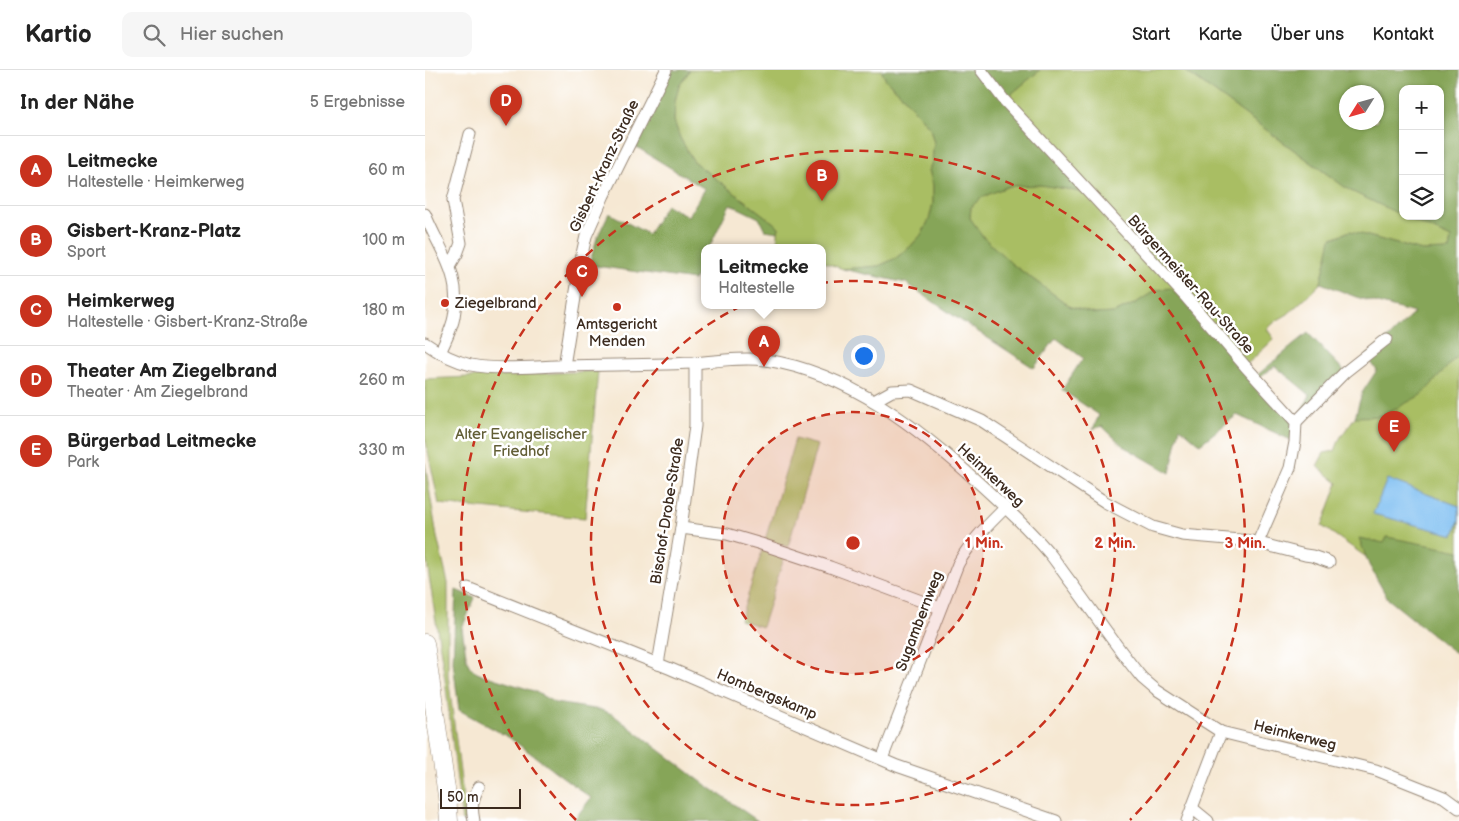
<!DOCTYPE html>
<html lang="de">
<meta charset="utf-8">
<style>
body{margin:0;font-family:"Balsamiq Sans",sans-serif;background:#f6f6f6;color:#222}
.controls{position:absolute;right:15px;top:15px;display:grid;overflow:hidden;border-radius:10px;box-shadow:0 1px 4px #0004}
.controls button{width:45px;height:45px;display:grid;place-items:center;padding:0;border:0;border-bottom:1px solid #e0e0e0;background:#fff;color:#222;font:25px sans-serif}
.compass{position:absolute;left:914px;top:15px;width:45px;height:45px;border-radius:50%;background:#fff;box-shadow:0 1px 4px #0004;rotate:233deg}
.scale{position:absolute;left:15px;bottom:12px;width:81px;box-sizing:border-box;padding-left:5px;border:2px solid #3b2a1e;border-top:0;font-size:14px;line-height:18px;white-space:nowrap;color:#3b2a1e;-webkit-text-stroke:4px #fff;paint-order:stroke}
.you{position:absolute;left:438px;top:285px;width:18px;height:18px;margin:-12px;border:4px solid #fff;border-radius:50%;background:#1a73e8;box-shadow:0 0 0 8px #1a73e833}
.badge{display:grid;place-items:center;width:32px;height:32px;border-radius:50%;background:#c8321e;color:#fff;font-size:16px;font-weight:700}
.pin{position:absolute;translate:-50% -41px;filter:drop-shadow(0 1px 2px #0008)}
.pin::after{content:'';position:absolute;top:26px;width:18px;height:15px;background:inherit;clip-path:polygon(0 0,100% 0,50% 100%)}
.popup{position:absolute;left:276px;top:174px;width:125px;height:65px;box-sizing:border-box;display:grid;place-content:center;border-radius:10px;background:#fff;filter:drop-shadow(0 1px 4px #0005);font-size:16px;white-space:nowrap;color:#767676}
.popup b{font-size:19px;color:#222}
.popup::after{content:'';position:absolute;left:50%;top:100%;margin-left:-10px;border:10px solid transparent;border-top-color:#fff}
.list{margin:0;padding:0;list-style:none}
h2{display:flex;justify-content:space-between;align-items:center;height:65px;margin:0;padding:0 20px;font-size:21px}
h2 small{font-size:16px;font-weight:400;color:#767676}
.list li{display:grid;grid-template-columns:32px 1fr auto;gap:15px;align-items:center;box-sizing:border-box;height:70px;padding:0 20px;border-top:1px solid #e0e0e0}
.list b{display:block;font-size:19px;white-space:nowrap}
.list p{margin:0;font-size:16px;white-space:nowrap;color:#767676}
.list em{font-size:16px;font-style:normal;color:#767676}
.icon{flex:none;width:28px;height:28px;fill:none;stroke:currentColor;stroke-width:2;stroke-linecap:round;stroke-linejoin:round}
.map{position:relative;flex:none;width:1034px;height:751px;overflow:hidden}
header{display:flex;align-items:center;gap:30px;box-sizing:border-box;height:70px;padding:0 25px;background:#fff;border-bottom:1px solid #e0e0e0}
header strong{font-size:24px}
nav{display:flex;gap:28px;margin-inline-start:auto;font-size:18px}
.search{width:350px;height:45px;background:#f6f6f6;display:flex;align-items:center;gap:12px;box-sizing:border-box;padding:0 18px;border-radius:10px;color:#767676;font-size:19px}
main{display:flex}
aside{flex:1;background:#fff}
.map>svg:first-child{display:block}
</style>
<header>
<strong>Kartio</strong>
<div class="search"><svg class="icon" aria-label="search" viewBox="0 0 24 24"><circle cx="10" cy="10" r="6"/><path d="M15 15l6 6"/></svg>Hier suchen</div>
<nav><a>Start</a><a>Karte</a><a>Über uns</a><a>Kontakt</a></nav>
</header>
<main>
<aside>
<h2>In der Nähe<small>5 Ergebnisse</small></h2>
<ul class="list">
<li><span class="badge">A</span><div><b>Leitmecke</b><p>Haltestelle · Heimkerweg</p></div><em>60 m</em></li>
<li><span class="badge">B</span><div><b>Gisbert-Kranz-Platz</b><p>Sport</p></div><em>100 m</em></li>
<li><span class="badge">C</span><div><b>Heimkerweg</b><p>Haltestelle · Gisbert-Kranz-Straße</p></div><em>180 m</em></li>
<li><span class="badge">D</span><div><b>Theater Am Ziegelbrand</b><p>Theater · Am Ziegelbrand</p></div><em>260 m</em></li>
<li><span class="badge">E</span><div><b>Bürgerbad Leitmecke</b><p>Park</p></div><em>330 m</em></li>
</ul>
</aside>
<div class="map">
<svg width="1034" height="751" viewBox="0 0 1034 751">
<rect width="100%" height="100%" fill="#fff"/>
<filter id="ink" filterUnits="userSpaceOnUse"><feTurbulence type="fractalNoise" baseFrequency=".02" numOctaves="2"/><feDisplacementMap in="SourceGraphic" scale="10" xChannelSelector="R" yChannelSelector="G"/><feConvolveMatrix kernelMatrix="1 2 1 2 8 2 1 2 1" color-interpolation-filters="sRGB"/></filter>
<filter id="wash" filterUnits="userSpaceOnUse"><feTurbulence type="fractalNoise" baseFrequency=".0096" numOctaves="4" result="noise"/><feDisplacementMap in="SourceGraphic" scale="20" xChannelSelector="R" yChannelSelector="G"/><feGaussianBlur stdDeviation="1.12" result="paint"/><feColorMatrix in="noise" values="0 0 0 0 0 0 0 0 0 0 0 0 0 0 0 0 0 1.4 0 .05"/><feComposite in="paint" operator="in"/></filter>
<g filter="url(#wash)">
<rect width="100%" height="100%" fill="#f6e8d3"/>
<g fill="#a9be63" stroke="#727440">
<path d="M265,0H456L461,10L476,24L505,58L509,73L507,92L504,100L508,115V133L504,150L496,165L485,177L471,188L454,196L418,199L398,192V178H351L354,157L269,92L263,82L255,68L249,51L250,31L254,16Z"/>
<path d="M615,0H759L924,120L1026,168L1024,180L997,181L925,161L907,168L896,213L863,244L851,251L842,259L849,269L820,296L731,220L711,233L689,243L670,244L646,237L587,194L559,168L545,148L546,136L557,127L584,116L615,115L642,119L665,125L579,30Z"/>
<path d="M989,264L1034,281V500L944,489L897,456L913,413L892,396L899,383L910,381L915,368Z"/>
<path d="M173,301L160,448L14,434L0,367V309Z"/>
<path d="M370,369L392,375L363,477L340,470Z"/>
<path d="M0,393L12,467L23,513V605L41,751H37L20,610L0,480Z"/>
<path d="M338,478L360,485L337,557L315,550Z"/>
</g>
<g fill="#86a559" stroke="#60683c" fill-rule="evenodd">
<path d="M241,0H265L254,16L250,31L249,51L255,68L263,82L269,92L354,157L353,162L340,160L334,148L305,134L284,178H280V186L269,210L164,195L172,168L184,143L223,164L241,135L263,146L280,119L205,73Z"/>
<path d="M456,0H615L579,30L666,125L642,119L615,115L584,116L557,127L546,137L545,148L559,168L587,194L646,237L670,244L689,243L711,233L731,220L746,218L830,307L883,263L920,302L871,352L870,372L812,345L775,374L755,357L745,403L698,376L677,356L668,359L674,345L637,320L658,288L631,268L609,298L535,250L481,213L418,199L454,196L471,188L485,177L496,165L504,150L508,133V115L504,100L507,92L509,73L505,58L476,24L461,10ZM850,296L885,325L871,352L832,310Z"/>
<path d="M759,0H1034V287H1031L998,324L957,346L930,347L937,323L952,300L941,286L962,269L989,243L931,227L896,213L906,169L925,161L997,181L1024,180L1026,168L978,146H1015V19H978V146L924,120ZM922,22H952V52H922Z"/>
<path d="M962,467L1034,481V586L963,529L944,495L934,468L959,473Z"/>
<path d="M31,520L50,528L37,558L42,591L45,597L52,603L109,621L130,633L176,640L187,644L278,713L333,751H148L166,728L85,668L34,640L28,592Z"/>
</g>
<path fill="#7cbdf1" stroke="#5c7488" d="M962,409L1034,436V450L1029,465L948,444Z"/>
</g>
<g filter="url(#ink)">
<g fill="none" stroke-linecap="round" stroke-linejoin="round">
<defs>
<g id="street">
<path d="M556,0L579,30L760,226L820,296L871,352L870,372L865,398L833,472"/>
<path d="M0,144C15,182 37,203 29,247C27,259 20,271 15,283"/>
<path d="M25,196L32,184L36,173L28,130L45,64"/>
<path d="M0,273C14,283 29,291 46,295C71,300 105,297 131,296C177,295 223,295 268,293C292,291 316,287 341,290C425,303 495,359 556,415C580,437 604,459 625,484C633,494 640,505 648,515C671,546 692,578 717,608L731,620L796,662L951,700L1019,727L1034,738"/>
<path d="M139,296L157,184L161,166L179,125L241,0"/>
<path d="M449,331L467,321L486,320L557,351L680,432L728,457L757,465L826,471L880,485L887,486L904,492"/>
<path d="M871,352L920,302L962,269"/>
<path d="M256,458L302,464L336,474L405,497L515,538"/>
<path d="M43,518L246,599L472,696L631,751"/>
<path d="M233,594L256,458L270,356V293"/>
<path d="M457,689L533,494C545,472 563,455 580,438"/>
<path d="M767,738L783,751"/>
<path d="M49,751C46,736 47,730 54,717"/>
<path d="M762,751L796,662"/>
</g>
<path id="primary" d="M0,573L22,726L24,751"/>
</defs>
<use href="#street" stroke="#988978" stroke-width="13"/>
<use href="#primary" stroke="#988978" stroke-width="19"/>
<use href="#street" stroke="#fff" stroke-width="11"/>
<use href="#primary" stroke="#fff" stroke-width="18"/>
</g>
</g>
<circle cx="428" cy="473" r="131" fill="#c8321e" fill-opacity=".12"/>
<g fill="none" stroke="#c8321e" stroke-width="2.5" stroke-dasharray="9 6">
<circle cx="428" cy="473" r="131"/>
<circle cx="428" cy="473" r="262"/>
<path d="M151 750A392 392 0 1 1 705 750"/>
</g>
<g fill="#c8321e" stroke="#fff" stroke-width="2">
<circle cx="20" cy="233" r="5"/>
<circle cx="192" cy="237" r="5"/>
</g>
<g text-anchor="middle" stroke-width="5" stroke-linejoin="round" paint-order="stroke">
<g font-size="15" fill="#3b2a1e" stroke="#fff">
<text transform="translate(179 96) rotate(-65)" y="5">Gisbert-Kranz-Straße</text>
<text transform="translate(766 214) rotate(48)" y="5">Bürgermeister-Rau-Straße</text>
<text transform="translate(566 405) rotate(43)" y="5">Heimkerweg</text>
<text transform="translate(242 441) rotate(-81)" y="5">Bischof-Drobe-Straße</text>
<text transform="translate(494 551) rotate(-69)" y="5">Sugambernweg</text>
<text transform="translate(342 624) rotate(23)" y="5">Hombergskamp</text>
<text transform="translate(870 665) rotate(14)" y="5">Heimkerweg</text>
</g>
<g font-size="15" fill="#3b2a1e" stroke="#fff" text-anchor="start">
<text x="30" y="238">Ziegelbrand</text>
<text x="192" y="259" text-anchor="middle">Amtsgericht<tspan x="192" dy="17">Menden</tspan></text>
</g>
<g font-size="15" fill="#625e36" stroke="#fff">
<text x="96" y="369">Alter Evangelischer<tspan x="96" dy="17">Friedhof</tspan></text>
</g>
</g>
<circle cx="428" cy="473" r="8" fill="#c8321e" stroke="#fff" stroke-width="2.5"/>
<g font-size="15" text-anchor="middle" font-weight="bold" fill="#c8321e" stroke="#fff" stroke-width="5" stroke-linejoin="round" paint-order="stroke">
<text x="559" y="478">1 Min.</text>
<text x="690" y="478">2 Min.</text>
<text x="820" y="478">3 Min.</text>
</g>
</svg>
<div class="controls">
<button>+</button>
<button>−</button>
<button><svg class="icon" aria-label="layers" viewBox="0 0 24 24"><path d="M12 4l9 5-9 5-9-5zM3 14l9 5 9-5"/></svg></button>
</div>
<svg class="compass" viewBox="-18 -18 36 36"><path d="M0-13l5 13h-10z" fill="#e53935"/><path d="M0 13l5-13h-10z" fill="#767676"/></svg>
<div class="scale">50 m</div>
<div class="you"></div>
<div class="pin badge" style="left:339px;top:297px">A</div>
<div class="popup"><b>Leitmecke</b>Haltestelle</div>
<div class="pin badge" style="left:397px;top:131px">B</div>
<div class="pin badge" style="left:157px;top:227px">C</div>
<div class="pin badge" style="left:81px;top:56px">D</div>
<div class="pin badge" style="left:969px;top:382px">E</div>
</div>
</main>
